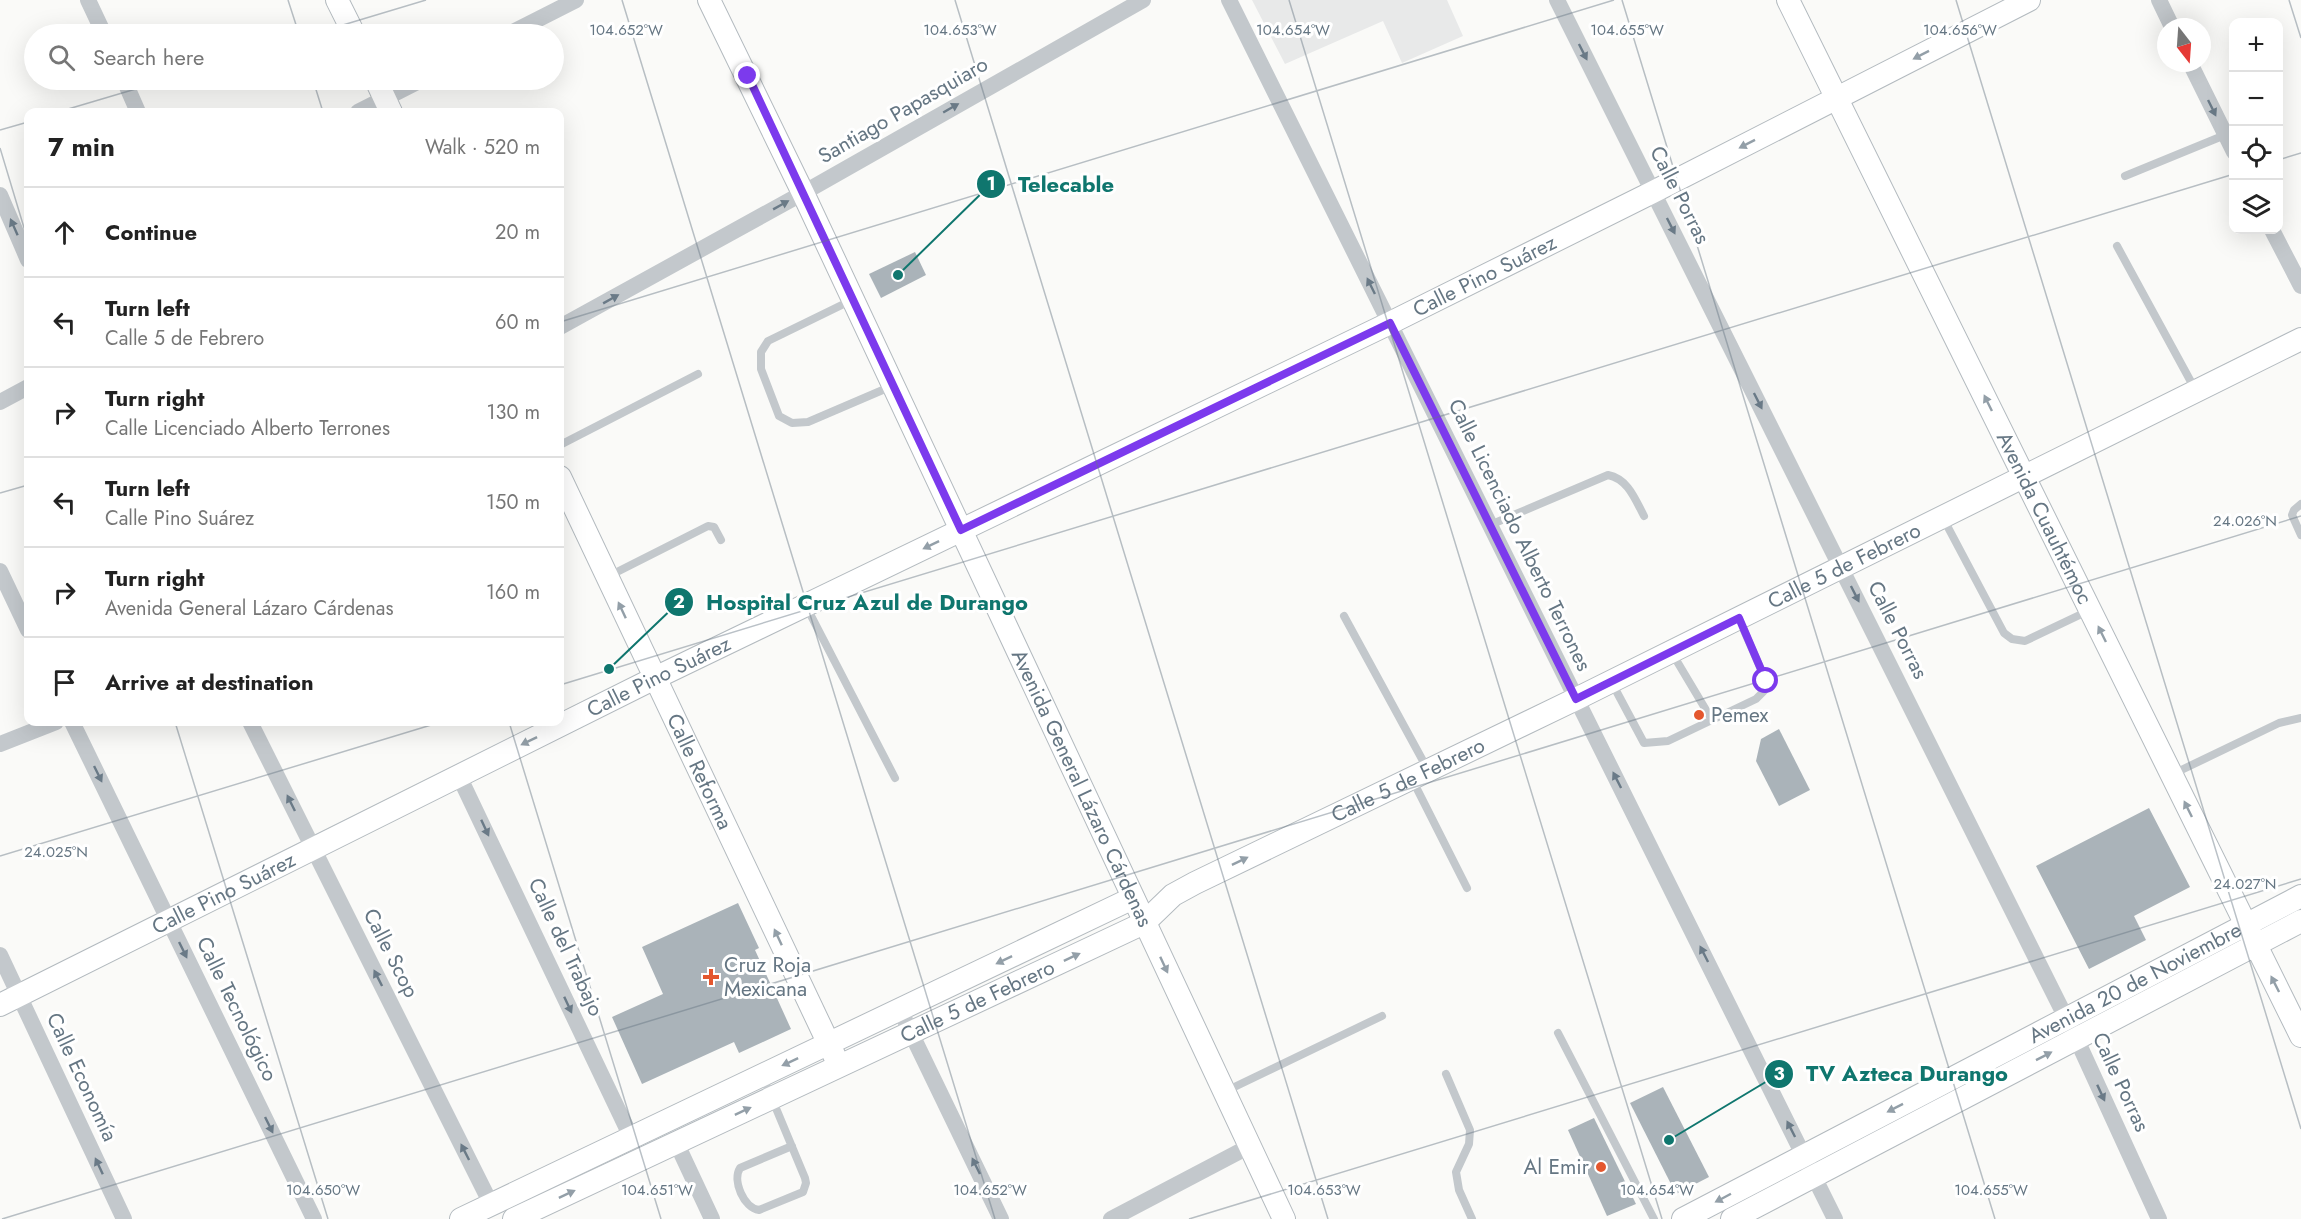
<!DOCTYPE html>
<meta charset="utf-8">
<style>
body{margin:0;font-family:Jost,sans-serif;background:#f6f6f6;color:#222}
.controls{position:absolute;right:18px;top:18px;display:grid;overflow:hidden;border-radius:12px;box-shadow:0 6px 24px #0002}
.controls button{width:54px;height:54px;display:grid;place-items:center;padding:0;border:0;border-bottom:2px solid #e0e0e0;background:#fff;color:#222;font:30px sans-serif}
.compass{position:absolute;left:2157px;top:18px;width:54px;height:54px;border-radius:50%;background:#fff;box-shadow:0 6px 24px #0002;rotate:163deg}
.stop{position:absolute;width:18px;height:18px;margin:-14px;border:4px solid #7c3aed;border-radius:50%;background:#fff}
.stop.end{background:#7c3aed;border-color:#fff;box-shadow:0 2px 6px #0008}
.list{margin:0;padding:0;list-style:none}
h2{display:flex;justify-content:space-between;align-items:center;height:78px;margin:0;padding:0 24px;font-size:26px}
h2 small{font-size:20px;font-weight:400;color:#767676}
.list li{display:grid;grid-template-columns:39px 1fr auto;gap:18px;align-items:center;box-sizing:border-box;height:90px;padding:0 24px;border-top:2px solid #e0e0e0}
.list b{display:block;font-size:22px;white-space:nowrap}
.list p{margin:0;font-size:20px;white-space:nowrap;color:#767676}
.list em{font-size:20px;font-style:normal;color:#767676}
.icon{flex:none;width:33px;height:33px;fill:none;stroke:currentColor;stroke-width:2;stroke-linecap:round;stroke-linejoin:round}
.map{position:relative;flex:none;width:2301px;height:1219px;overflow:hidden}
.search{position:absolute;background:#fff;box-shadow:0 6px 24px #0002;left:24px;top:24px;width:540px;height:66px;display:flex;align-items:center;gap:15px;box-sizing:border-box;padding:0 21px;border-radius:33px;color:#767676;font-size:22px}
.panel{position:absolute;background:#fff;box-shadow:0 6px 24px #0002;left:24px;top:108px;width:540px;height:618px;border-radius:12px}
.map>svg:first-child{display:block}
</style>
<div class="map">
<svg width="2301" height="1219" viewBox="0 0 2301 1219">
<rect width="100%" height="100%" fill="#fafaf8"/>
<path fill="#e8e9e9" d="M1252,0H1447L1463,36L1402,63L1383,21L1285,64Z"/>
<g fill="#aab3b9">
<path d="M915,252L926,275L881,298L869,274Z"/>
<path d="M1779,729L1810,790L1779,806L1756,761L1761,739Z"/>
<path d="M2149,808L2190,887L2134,916L2146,940L2089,969L2036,866Z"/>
<path d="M738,903L759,948L755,950L791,1029L739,1053L734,1042L642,1084L612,1017L663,994L642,947Z"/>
<path d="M1663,1087L1709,1177L1676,1194L1630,1103Z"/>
<path d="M1594,1118L1636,1204L1607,1216L1568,1130Z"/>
</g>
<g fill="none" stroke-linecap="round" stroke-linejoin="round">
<defs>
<g id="secondary">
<path d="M337,0L354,34"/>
<path id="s1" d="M709,0L803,193L1284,1219"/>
<path id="s2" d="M1788,0L2301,1036"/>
<path d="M376,80L391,112"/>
<path id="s3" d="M560,477L835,1057"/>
<path id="s4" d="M0,1005L655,678L1390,323L1653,192L2029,0"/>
<path d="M461,1219L1133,898"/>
<path id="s5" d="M514,1219L1144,923L1173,895L1195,883L1576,699L2301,339"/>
<path id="s6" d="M1683,1219L2301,896"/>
<path d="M1732,1219L2301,921"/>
</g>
</defs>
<use href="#secondary" stroke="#b3babf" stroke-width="24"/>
<g stroke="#c3c8cc" stroke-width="8">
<path d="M2125,176L2225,135"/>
<path d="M2117,246L2196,391"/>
<path d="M852,300L768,341L761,352V369L779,416L792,423L808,422L892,386"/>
<path d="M560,445L698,374"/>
<path d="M2301,504L2294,510L2292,515L2301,535"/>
<path d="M1943,518L2004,633L2012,639L2025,641L2088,611"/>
<path d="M1490,525L1608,475C1628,479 1635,499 1644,516"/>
<path d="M607,577L708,526L714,527L721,540"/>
<path d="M806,606L895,778"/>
<path d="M1344,616L1428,770"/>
<path d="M1672,653L1712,720"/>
<path d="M1612,683L1644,743L1668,741L1756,699L1764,691L1766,681L1739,619"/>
<path d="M2173,774L2279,723L2301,718"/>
<path d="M1412,779L1467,888"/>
<path d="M1558,1033L1654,1219"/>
<path d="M1446,1074L1470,1130L1469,1144L1456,1172L1459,1190L1472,1219"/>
<path d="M763,1077L805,1178L806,1183L803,1192L759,1210C744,1208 732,1181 740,1168L792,1146"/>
<path d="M1226,1091L1382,1016"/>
</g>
<g stroke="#c3c8cc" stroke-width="16">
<path d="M88,0L104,34"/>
<path d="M1229,0L1835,1219"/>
<path d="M1557,0L2077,1040L2159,1219"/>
<path d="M2159,0L2172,27"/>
<path d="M509,34L576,0"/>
<path d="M2190,63L2234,152"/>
<path d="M124,80L138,112"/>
<path d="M358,112L421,80"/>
<path d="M0,195L28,260"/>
<path d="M2272,230L2301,286"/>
<path d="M560,327L803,193L1143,0"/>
<path d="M0,402L28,387"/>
<path d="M0,571L28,630"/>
<path d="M72,722L314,1219"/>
<path d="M250,722L491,1204"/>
<path d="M0,744L56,722"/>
<path d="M459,776L631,1137"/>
<path d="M0,955L124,1219"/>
<path d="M900,1010L1001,1219"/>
<path d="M676,1142L712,1219"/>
<path d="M1111,1219L1250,1146"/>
</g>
<use href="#secondary" stroke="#fff" stroke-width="22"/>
</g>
<defs><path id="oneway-solid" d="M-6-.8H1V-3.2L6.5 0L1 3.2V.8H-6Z" transform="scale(1.5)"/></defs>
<g fill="#6a7a87">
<use href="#oneway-solid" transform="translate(1583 52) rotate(63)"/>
<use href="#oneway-solid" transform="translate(951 108) rotate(-30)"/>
<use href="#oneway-solid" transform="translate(2212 108) rotate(64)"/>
<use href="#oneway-solid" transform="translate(781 205) rotate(-29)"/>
<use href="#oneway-solid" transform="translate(1671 226) rotate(63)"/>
<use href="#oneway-solid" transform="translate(14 227) rotate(-114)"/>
<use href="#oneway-solid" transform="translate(1371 286) rotate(-116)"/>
<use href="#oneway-solid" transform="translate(611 299) rotate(-29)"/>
<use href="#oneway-solid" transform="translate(1758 401) rotate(63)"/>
<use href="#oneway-solid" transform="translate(1855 594) rotate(63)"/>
<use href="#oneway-solid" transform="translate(98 774) rotate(64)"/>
<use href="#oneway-solid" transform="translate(1617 780) rotate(-117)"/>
<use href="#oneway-solid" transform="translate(291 803) rotate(-116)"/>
<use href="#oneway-solid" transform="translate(485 828) rotate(65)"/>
<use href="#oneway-solid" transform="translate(183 950) rotate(64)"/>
<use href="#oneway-solid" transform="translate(1704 954) rotate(-117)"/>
<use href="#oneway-solid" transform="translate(378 978) rotate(-117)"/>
<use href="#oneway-solid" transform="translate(568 1005) rotate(65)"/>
<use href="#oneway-solid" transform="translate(2101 1093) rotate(65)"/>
<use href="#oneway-solid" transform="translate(269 1125) rotate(64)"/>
<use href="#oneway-solid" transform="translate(1791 1129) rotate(-117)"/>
<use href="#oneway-solid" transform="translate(465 1152) rotate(-117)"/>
<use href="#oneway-solid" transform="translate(99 1166) rotate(-115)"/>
<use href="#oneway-solid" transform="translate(976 1166) rotate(-116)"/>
</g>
<g fill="#939fa8">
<use href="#oneway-solid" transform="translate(1921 55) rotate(153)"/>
<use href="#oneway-solid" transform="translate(1747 144) rotate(153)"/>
<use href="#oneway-solid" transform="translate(1988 403) rotate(-116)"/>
<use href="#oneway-solid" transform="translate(931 545) rotate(154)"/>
<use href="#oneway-solid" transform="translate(622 610) rotate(-115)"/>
<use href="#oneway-solid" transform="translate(2102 634) rotate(-116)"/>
<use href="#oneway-solid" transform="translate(529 741) rotate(154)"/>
<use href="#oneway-solid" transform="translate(2188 809) rotate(-116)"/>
<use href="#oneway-solid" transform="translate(1240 861) rotate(-26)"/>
<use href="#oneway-solid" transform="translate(778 937) rotate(-115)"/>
<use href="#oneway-solid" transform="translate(1072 957) rotate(-25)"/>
<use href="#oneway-solid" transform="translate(1004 960) rotate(154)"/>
<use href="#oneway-solid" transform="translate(1164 965) rotate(65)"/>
<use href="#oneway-solid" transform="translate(2275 984) rotate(-117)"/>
<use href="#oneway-solid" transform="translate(2044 1056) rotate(-27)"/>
<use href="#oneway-solid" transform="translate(790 1062) rotate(155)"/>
<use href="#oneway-solid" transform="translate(1895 1108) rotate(153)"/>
<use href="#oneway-solid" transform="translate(743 1111) rotate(-25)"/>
<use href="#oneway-solid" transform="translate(567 1194) rotate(-25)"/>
<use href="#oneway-solid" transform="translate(1723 1198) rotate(152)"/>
</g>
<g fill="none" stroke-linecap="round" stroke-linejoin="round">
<path stroke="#7c3aed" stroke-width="8" d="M748,76L961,530L1390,323L1576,699L1739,618L1766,681"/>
</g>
<path fill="none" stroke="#657683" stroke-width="1.5" stroke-opacity="0.45" d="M288,0L299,34M622,0L995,1219M955,0L1328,1219M1289,0L1662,1219M1622,0L1995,1219M1956,0L2301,1129M2289,0L2301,38M313,34L426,0M313,80L323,112M58,112L166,80M0,130L28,122M0,148L28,241M2278,160L2301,153M560,322L1614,0M0,493L28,485M560,685L2234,174M175,722L328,1219M509,722L661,1219M0,856L441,722M2,1219L2301,516M1189,1219L2301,879"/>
<g fill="#e4572e" stroke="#fff" stroke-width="2">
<circle cx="1699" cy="715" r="6"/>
<path d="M708 968h6v6h6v6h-6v6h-6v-6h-6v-6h6z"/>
<circle cx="1601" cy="1167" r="6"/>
</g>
<g text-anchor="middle" stroke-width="6" stroke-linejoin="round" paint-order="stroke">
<g font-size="21" fill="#657683" stroke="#fff">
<text transform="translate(903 110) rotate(-30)" y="7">Santiago Papasquiaro</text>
<text transform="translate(1680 195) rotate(63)" y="7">Calle Porras</text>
<text dy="7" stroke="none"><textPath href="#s4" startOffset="1654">Calle Pino Suárez</textPath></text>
<text dy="7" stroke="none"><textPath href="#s2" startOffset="578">Avenida Cuauhtémoc</textPath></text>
<text transform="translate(1520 535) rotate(64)" y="7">Calle Licenciado Alberto Terrones</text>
<text dy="7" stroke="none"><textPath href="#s5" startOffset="1484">Calle 5 de Febrero</textPath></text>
<text transform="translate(1898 630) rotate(63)" y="7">Calle Porras</text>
<text dy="7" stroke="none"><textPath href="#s4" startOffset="736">Calle Pino Suárez</textPath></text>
<text dy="7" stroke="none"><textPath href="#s3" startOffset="326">Calle Reforma</textPath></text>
<text dy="7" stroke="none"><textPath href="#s5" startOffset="998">Calle 5 de Febrero</textPath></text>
<text dy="7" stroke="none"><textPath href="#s1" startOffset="872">Avenida General Lázaro Cárdenas</textPath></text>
<text dy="7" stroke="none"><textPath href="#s4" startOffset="250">Calle Pino Suárez</textPath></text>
<text transform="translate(566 947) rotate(65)" y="7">Calle del Trabajo</text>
<text transform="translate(391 953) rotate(63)" y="7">Calle Scop</text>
<text dy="7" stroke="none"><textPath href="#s6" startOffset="510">Avenida 20 de Noviembre</textPath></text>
<text dy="7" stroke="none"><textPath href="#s5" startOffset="512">Calle 5 de Febrero</textPath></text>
<text transform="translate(237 1009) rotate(64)" y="7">Calle Tecnológico</text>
<text transform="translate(82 1077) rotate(65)" y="7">Calle Economía</text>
<text transform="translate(2121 1082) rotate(65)" y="7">Calle Porras</text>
</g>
<g font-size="21" fill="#657683" stroke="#fff" text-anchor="start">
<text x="1711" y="722">Pemex</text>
<text x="724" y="972">Cruz Roja<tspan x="724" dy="24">Mexicana</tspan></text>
<text x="1589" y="1174" text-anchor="end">Al Emir</text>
</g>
</g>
<g font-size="15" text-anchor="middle" fill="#657683" stroke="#fff" stroke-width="6" stroke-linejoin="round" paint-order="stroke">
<text x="626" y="35">104.652°W</text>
<text x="960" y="35">104.653°W</text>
<text x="1293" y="35">104.654°W</text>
<text x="1627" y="35">104.655°W</text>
<text x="1960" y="35">104.656°W</text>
<text x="2245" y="526">24.026°N</text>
<text x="56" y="857">24.025°N</text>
<text x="2245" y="889">24.027°N</text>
<text x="323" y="1195">104.650°W</text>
<text x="657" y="1195">104.651°W</text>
<text x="990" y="1195">104.652°W</text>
<text x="1324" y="1195">104.653°W</text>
<text x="1657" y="1195">104.654°W</text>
<text x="1991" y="1195">104.655°W</text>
</g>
<path fill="none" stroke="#0f766e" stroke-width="2" d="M898 275L991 184M609 669L679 602M1669 1140L1779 1074"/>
<g fill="#0f766e" stroke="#fff" stroke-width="2">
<circle cx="898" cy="275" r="6"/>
<circle cx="609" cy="669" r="6"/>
<circle cx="1669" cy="1140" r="6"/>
<circle cx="991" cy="184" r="15"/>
<circle cx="679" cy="602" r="15"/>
<circle cx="1779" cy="1074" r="15"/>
</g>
<g font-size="18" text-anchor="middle" font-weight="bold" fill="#fff">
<text x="991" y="190">1</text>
<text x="679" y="608">2</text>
<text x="1779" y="1080">3</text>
</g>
<g font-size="22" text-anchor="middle" font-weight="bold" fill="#0f766e" stroke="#fff" stroke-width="6" stroke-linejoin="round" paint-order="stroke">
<text x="1066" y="192">Telecable</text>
<text x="867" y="610">Hospital Cruz Azul de Durango</text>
<text x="1907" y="1081">TV Azteca Durango</text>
</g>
</svg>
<div class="controls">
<button>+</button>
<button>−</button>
<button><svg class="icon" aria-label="locate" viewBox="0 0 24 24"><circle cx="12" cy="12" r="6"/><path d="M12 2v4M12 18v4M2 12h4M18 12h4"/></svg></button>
<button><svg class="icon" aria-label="layers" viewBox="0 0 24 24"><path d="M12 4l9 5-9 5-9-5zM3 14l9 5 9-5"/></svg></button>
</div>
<svg class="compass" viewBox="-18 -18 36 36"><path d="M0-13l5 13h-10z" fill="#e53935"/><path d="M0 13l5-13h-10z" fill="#767676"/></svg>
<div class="stop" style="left:1766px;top:681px"></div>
<div class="stop end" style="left:748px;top:76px"></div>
<div class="search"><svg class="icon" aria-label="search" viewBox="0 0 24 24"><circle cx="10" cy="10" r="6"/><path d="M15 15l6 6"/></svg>Search here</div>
<section class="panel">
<h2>7 min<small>Walk · 520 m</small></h2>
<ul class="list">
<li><svg class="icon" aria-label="ahead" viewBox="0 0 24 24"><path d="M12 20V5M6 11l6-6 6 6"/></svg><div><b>Continue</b></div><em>20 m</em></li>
<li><svg class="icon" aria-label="left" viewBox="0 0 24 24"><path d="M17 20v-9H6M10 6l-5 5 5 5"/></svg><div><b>Turn left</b><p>Calle 5 de Febrero</p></div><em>60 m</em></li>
<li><svg class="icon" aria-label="right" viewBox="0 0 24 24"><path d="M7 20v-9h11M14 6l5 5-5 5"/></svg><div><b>Turn right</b><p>Calle Licenciado Alberto Terrones</p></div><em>130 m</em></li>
<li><svg class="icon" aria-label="left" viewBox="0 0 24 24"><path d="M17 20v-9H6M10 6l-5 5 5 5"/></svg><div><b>Turn left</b><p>Calle Pino Suárez</p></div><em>150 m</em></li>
<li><svg class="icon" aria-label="right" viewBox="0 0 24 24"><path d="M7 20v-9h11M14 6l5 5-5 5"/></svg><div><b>Turn right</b><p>Avenida General Lázaro Cárdenas</p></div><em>160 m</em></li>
<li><svg class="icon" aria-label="arrive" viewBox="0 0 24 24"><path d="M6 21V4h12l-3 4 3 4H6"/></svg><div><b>Arrive at destination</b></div></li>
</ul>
</section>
</div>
